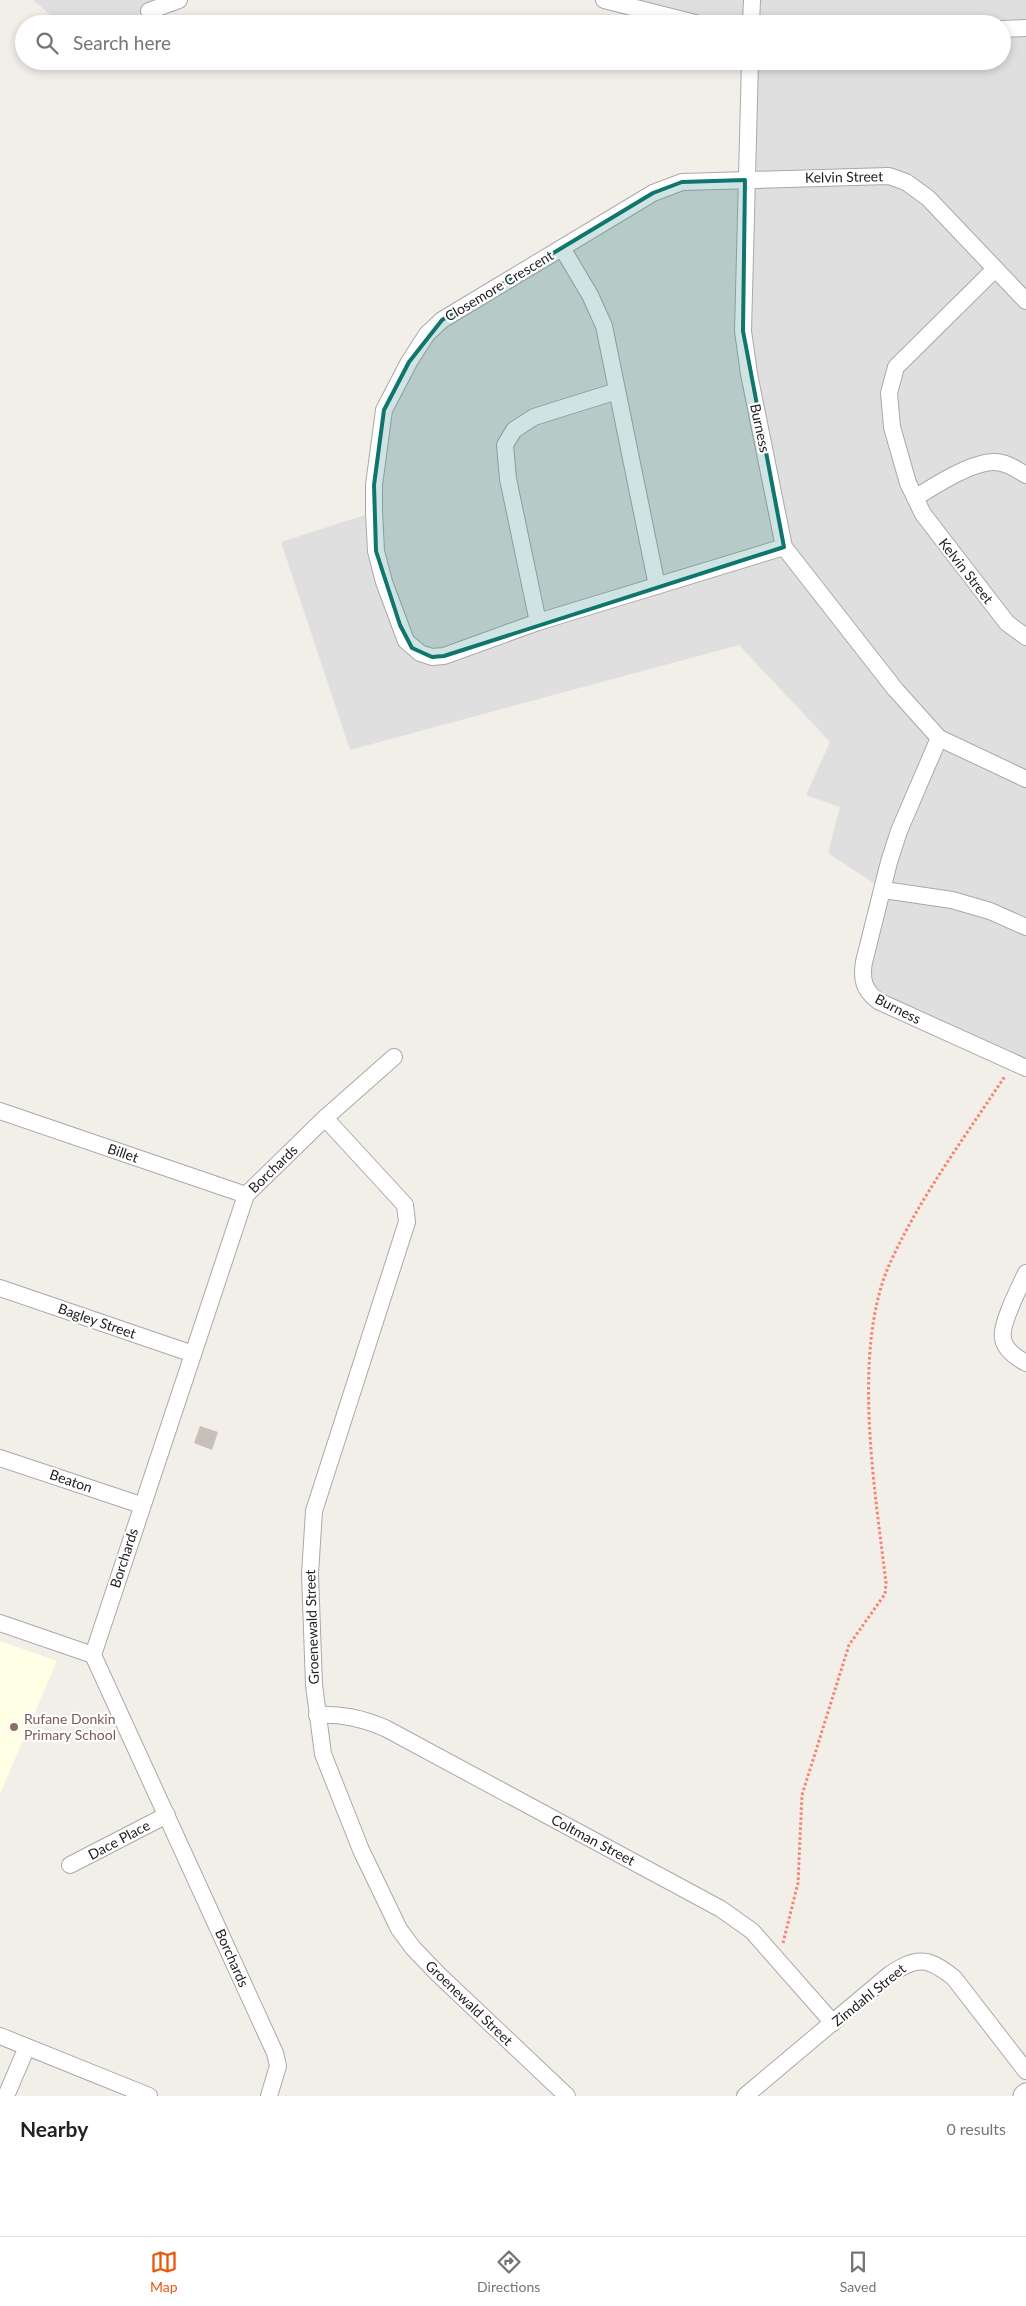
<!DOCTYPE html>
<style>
body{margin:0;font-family:Lato,sans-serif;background:#f6f6f6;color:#202124}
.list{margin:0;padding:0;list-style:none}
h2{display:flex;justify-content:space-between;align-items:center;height:65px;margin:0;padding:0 20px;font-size:21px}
h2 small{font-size:16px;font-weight:400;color:#757577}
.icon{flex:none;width:28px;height:28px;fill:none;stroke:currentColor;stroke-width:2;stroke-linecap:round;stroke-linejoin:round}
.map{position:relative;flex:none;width:1026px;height:2096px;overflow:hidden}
.search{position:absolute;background:#fff;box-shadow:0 2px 8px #0003;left:15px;right:15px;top:15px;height:55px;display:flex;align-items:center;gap:12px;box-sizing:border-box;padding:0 18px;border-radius:28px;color:#757577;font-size:19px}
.sheet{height:140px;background:#fff}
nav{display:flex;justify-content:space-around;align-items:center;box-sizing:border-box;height:70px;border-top:1px solid #e0e0e0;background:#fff;font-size:14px;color:#757577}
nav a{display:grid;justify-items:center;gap:2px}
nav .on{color:#ea580c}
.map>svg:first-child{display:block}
</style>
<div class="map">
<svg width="1026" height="2096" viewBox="0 0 1026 2096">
<rect width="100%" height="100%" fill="#f2efe9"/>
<g fill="#e0dfdf">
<path d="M33,0H179L111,24H61Z"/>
<path d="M604,0H1026V1068L864,986L884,890L828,853L840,807L806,795L830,742L739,645L350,750L281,542L374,512L382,421L427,334L653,193L745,180L750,61H1002V24H699Z"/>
</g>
<path fill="#ffffe5" d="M0,1641L57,1661L0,1794Z"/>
<path fill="#c7bfb8" d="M200,1426L218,1432L212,1450L194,1443Z"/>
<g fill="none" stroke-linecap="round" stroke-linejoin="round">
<defs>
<g id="minor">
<path d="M604,0L699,24"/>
<path d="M149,11L179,0"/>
<path d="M751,24L752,0"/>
<path d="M1002,29L1026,28"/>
<path d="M750,61L743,331L749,374L784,547L895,689L939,738L1026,779"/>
<path d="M562,248L590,295L604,326L657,586"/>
<path d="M994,270L896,367L889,393L892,427L908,483L923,514L1007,623L1026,637"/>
<path d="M915,498C934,486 971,462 994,462C1006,462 1016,469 1026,475"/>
<path d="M784,547L538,622L444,656L432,657L420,653L406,641L384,582L376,551L374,512V485L384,410L409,362L427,334L442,320L653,193L682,182L889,176L906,182L928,198L1026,301"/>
<path d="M538,622L508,479L505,445L514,430L534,417L617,391"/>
<path d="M939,738L899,831L889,862L864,962C861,980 864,990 878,1001L1026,1068"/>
<path d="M884,890L952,900L990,911L1026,927"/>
<path d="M0,1111L246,1195"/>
<path d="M325,1118L405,1205L407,1222L314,1511L310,1574L314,1685L323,1754L361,1850L399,1929L413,1948L438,1974L567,2096"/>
<path d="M1026,1273C1020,1286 1000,1325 1003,1338C1004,1349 1017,1358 1026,1363"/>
<path d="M0,1288L193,1354"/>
<path d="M0,1458L141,1505"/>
<path d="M0,1623L93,1655"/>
<path d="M317,1715C342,1714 361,1718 385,1728L721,1909L752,1931L833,2023"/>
<path d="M70,1865L167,1815"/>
<path d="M0,2036L149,2096"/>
<path d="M6,2096L27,2047"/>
<path d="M269,2096L278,2066L275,2053L93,1655L246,1195L325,1118L394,1057"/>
<path d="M745,2096L889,1975C917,1956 928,1957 954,1978L1026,2071"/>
</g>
<path id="tertiary" d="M1024,2096L1026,2094"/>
</defs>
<use href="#minor" stroke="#a9a9a9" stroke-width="18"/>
<use href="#tertiary" stroke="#a9a9a9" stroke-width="23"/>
<path stroke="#fa8072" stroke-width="3" stroke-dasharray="2.5 2.5" stroke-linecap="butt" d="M783,1943L798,1883L802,1795L849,1645L885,1594L886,1583C875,1490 851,1350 890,1263C920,1197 965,1137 1005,1076"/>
<use href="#minor" stroke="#fff" stroke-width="16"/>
<use href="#tertiary" stroke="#fff" stroke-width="21"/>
</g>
<path fill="#0f766e" fill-opacity="0.2" stroke="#0f766e" stroke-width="4" stroke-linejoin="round" d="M745,180L743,331L784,547L444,656L432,657L412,648L400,625L376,551L374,485L384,410L409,362L442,320L653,193L682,182Z"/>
<circle fill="#8d6e63" stroke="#fff" stroke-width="2" cx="14" cy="1727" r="5"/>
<g text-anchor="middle" stroke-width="4.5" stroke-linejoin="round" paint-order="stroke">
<g font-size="14" fill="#222" stroke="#fff">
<text transform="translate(844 177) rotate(-1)" y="5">Kelvin Street</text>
<text transform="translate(499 286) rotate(-31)" y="5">Closemore Crescent</text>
<text transform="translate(760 428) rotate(78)" y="5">Burness</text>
<text transform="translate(966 571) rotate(52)" y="5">Kelvin Street</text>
<text transform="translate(898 1009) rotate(27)" y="5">Burness</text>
<text transform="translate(123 1153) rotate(19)" y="5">Billet</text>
<text transform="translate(273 1169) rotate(-44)" y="5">Borchards</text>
<text transform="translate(97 1321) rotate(19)" y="5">Bagley Street</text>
<text transform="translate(71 1481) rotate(19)" y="5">Beaton</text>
<text transform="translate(124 1558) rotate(-72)" y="5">Borchards</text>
<text transform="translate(312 1627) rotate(-92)" y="5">Groenewald Street</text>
<text transform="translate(119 1840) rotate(-28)" y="5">Dace Place</text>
<text transform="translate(593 1840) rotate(28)" y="5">Coltman Street</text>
<text transform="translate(232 1958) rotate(66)" y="5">Borchards</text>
<text transform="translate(869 1995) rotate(-39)" y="5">Zimdahl Street</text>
<text transform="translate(469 2003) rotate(44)" y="5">Groenewald Street</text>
</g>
<g font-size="14" fill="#785e54" stroke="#fff" text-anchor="start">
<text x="24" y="1724">Rufane Donkin<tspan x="24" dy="16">Primary School</tspan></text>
</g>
</g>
</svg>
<div class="search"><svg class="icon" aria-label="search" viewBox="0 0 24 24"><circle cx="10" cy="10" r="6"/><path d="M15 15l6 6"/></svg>Search here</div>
</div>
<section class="sheet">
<h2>Nearby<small>0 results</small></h2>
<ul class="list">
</ul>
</section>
<nav>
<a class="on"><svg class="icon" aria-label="map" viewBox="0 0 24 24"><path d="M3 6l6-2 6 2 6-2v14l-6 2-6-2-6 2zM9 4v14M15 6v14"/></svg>Map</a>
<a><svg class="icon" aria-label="directions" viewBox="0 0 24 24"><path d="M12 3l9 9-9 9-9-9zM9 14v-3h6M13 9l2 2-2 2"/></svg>Directions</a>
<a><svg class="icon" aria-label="saved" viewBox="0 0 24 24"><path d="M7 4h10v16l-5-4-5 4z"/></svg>Saved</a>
</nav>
